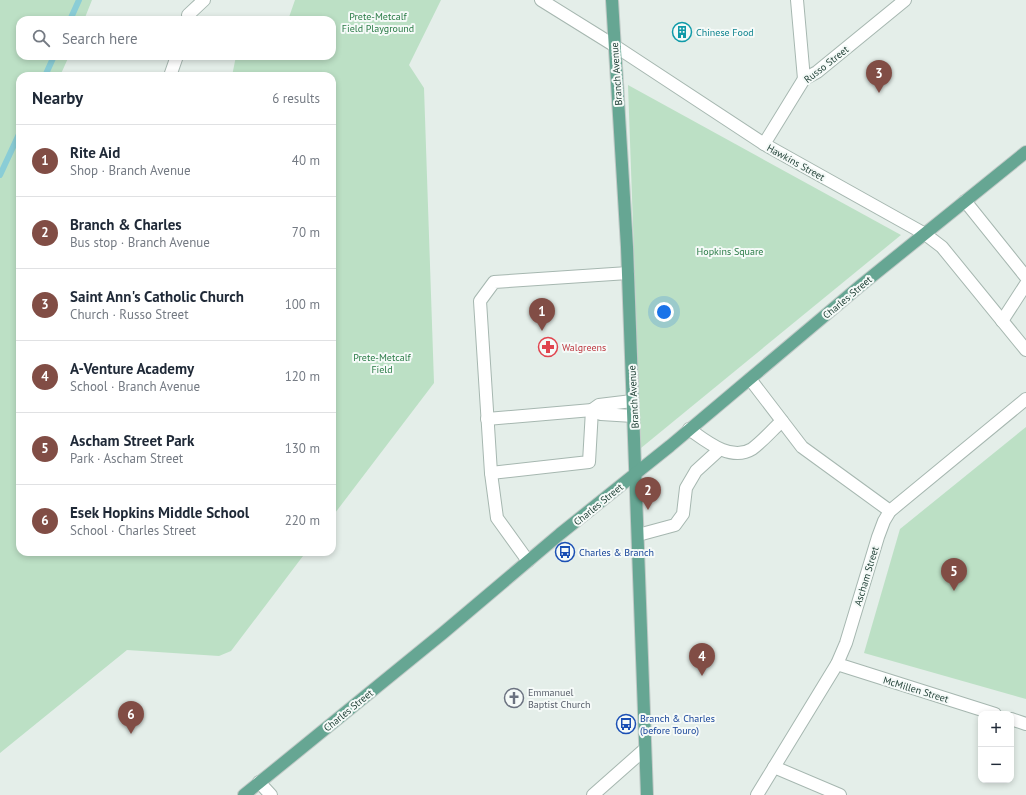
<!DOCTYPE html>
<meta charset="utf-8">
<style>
body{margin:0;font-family:"PT Sans",sans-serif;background:#f6f6f7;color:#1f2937}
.controls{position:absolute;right:12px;bottom:12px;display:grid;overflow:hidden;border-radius:8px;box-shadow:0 2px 6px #0003}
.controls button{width:36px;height:36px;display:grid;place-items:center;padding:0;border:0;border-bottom:1px solid #e0e1e3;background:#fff;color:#1f2937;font:20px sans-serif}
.you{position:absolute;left:664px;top:312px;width:14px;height:14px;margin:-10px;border:3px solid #fff;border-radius:50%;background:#1a73e8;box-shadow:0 0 0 6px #1a73e833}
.badge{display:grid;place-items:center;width:26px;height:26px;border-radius:50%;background:#814d45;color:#fff;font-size:13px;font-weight:700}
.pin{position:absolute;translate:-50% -33px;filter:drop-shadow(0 1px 2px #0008)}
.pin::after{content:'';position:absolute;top:21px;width:14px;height:12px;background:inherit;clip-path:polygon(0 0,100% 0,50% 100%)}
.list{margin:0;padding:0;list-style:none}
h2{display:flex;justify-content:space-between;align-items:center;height:52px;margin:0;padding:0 16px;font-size:17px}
h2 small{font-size:13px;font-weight:400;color:#747a83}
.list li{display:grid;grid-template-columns:26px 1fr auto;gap:12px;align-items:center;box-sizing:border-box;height:72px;padding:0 16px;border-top:1px solid #e0e1e3}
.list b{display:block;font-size:15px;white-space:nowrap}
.list p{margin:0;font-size:13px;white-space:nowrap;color:#747a83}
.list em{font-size:13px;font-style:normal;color:#747a83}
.icon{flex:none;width:22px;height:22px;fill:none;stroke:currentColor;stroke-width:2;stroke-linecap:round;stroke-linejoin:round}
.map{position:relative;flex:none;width:1026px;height:795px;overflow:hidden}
.search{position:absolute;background:#fff;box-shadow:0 2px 6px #0003;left:16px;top:16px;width:320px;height:44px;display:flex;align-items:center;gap:10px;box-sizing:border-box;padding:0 14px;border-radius:12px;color:#747a83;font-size:15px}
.panel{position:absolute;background:#fff;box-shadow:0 2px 6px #0003;left:16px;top:72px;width:320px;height:484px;border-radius:12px}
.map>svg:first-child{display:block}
</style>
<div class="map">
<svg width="1026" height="795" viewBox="0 0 1026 795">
<rect width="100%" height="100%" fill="#e4eee9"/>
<g fill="#bce0c5">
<path d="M0,0H92L84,20H20V56H69L60,76H20V552H306L231,651L219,656L127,650L0,753Z"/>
<path d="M295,0H441L409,65L424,88L434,383L332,517V76H232L236,56H332V20H288Z"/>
<path d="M628,85L901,235L641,448Z"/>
<path d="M1026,427V699L864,653L900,529Z"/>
</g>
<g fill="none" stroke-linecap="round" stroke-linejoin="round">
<g stroke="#8acdd6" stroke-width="6">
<path d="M70,20L79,0"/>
<path d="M45,76L54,56"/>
<path d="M0,175L20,132"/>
</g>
<defs>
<g id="minor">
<path d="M541,0L615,46L764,144L925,234L942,247L1026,350"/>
<path d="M797,0L804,79"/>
<path d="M188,15L204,0"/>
<path d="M170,76L177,56"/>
<path d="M764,144L804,79L817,72L905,0"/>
<path d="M965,201L1026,277"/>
<path d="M1002,321L1026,284"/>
<path d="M750,379L802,447L890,511"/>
<path d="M487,419L592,410L601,414L633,416"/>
<path d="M689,429C706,441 731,462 752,449C763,441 772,430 782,421"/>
<path d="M491,473L589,462L592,410L599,405L632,401"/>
<path d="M638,535L675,525L683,514L686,488L696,471L719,450"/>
<path d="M528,561L497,518L491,473L480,301L494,282L628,273"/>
<path d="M837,664L995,714"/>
<path d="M1011,719L1026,724"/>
<path d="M774,767L840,795"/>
<path d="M259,782L271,795"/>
<path d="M593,795L645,749"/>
<path d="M757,795L837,664L846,643L878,537L884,521L890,511L1026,399"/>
</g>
<g id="major">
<path d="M612,0L627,247L647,795"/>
<path d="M244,795L443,633L560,534L670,446L860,286L1026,152"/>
</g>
</defs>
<use href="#minor" stroke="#a6b7b0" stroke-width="14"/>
<use href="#major" stroke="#c1cac7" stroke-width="14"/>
<use href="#minor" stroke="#fff" stroke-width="12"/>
<use href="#major" stroke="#66a693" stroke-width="12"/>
</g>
<defs>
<symbol id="building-ring" viewBox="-11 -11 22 22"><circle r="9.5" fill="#f5faf8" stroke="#0f9aa8" stroke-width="1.5"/><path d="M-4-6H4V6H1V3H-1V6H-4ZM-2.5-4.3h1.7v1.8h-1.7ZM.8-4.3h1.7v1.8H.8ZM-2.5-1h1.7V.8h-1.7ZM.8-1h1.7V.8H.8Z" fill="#0f9aa8"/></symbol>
<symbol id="pharmacy-ring" viewBox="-11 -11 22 22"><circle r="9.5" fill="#f5faf8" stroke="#e0444e" stroke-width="1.5"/><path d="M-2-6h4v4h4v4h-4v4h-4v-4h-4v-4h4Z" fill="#e0444e"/></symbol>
<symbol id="bus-ring" viewBox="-11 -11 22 22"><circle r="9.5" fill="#f5faf8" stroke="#1a4fb4" stroke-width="1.5"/><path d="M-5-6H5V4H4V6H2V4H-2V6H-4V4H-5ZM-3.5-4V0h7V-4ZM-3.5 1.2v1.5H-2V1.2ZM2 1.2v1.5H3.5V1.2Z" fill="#1a4fb4"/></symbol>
<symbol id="church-ring" viewBox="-11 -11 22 22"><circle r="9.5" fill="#f5faf8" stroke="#6b7280" stroke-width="1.5"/><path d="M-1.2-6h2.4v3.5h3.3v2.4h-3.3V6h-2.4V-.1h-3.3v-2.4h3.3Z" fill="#6b7280"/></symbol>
</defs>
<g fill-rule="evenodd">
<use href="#building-ring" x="671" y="21" width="22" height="22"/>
<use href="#pharmacy-ring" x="537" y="336" width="22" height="22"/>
<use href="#bus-ring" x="554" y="541" width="22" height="22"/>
<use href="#church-ring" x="503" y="687" width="22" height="22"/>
<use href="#bus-ring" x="615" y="713" width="22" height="22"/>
</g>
<g text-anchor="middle" stroke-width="4" stroke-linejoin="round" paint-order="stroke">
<g font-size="10" fill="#2a7b46" stroke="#f5faf8">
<text x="378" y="20">Prete-Metcalf<tspan x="378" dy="12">Field Playground</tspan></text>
<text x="730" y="255">Hopkins Square</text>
<text x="382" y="361">Prete-Metcalf<tspan x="382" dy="12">Field</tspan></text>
</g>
<g font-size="10" fill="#0d838f" stroke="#f5faf8" text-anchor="start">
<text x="696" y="36">Chinese Food</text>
</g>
<g font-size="10" fill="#224238" stroke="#f5faf8">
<text transform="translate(826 64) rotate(-38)" y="4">Russo Street</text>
<text transform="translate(616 74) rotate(-94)" y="4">Branch Avenue</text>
<text transform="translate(796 162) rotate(29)" y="4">Hawkins Street</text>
<text transform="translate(847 297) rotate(-40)" y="4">Charles Street</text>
<text transform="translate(633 397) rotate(-93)" y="4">Branch Avenue</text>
<text transform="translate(598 504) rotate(-39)" y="4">Charles Street</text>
<text transform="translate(866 576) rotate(-73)" y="4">Ascham Street</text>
<text transform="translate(916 689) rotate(17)" y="4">McMillen Street</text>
<text transform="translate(348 710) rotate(-39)" y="4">Charles Street</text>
</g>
<g font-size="10" fill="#be3a42" stroke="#f5faf8" text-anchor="start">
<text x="562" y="351">Walgreens</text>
</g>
<g font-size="10" fill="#164399" stroke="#f5faf8" text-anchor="start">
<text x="579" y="556">Charles &amp; Branch</text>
<text x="640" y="722">Branch &amp; Charles<tspan x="640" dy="12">(before Touro)</tspan></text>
</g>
<g font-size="10" fill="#5b616d" stroke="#f5faf8" text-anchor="start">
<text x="528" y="696">Emmanuel<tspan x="528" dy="12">Baptist Church</tspan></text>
</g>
</g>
</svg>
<div class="controls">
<button>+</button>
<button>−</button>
</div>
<div class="you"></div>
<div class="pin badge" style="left:542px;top:331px">1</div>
<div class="pin badge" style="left:648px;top:510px">2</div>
<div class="pin badge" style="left:879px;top:93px">3</div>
<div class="pin badge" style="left:702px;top:676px">4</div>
<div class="pin badge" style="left:954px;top:591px">5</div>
<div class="pin badge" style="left:131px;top:734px">6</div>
<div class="search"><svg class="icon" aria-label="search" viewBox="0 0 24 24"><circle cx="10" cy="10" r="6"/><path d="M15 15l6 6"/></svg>Search here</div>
<section class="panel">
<h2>Nearby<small>6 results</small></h2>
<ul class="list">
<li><span class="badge">1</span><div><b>Rite Aid</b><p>Shop · Branch Avenue</p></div><em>40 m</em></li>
<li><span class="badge">2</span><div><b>Branch &amp; Charles</b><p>Bus stop · Branch Avenue</p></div><em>70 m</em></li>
<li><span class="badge">3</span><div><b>Saint Ann's Catholic Church</b><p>Church · Russo Street</p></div><em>100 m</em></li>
<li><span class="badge">4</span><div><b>A-Venture Academy</b><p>School · Branch Avenue</p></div><em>120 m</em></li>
<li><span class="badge">5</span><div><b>Ascham Street Park</b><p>Park · Ascham Street</p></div><em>130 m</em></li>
<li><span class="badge">6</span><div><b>Esek Hopkins Middle School</b><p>School · Charles Street</p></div><em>220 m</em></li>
</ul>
</section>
</div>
